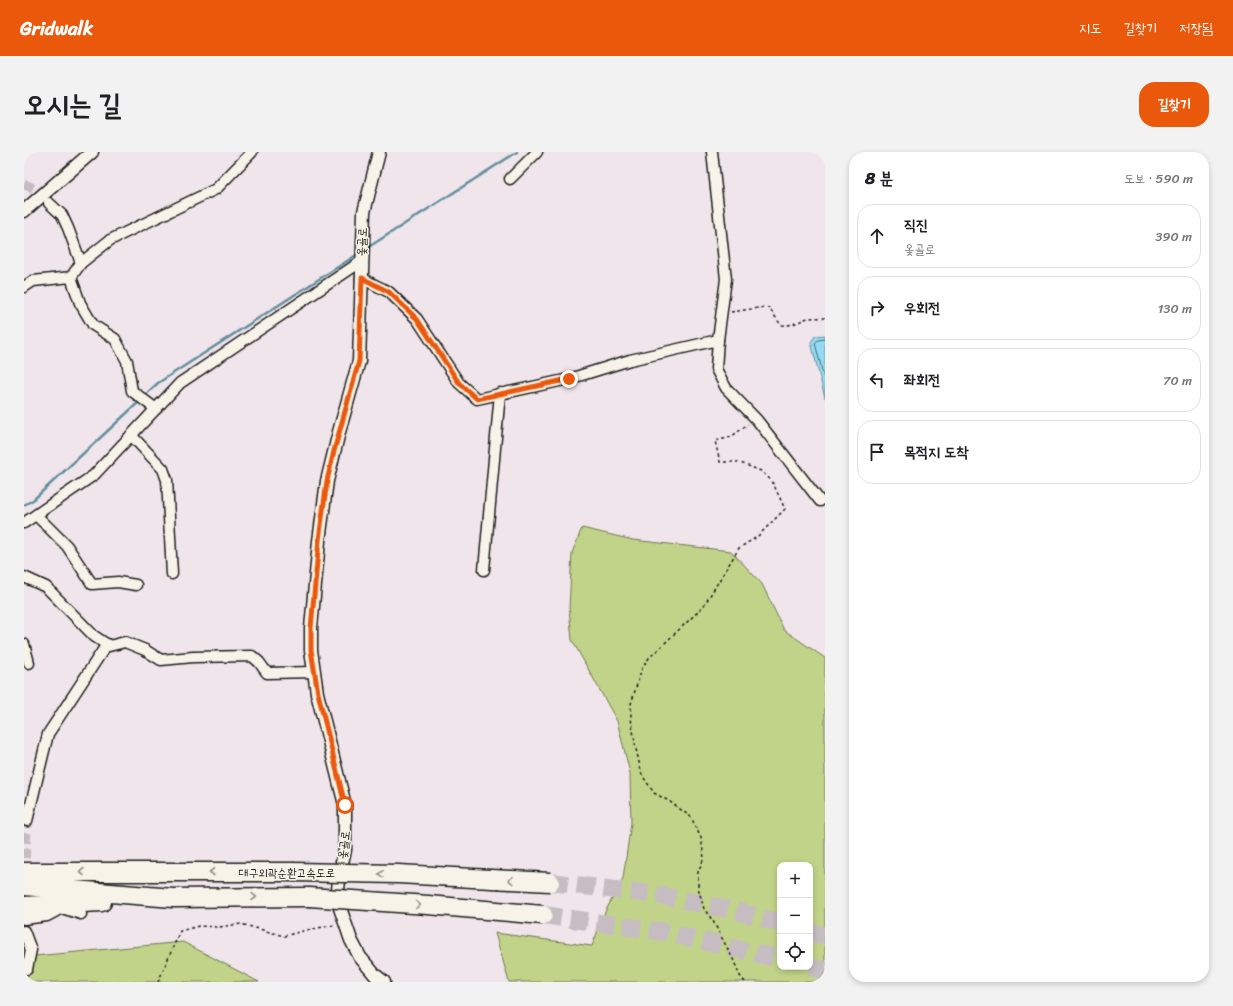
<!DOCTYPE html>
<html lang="ko">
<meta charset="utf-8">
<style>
body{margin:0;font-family:Sriracha,"Poor Story",sans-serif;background:#f2f2f2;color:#202124}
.controls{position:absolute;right:12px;bottom:12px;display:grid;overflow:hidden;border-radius:8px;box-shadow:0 2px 6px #0003}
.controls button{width:36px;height:36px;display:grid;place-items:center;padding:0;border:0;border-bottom:1px solid #e0e0e0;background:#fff;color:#202124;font:20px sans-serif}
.stop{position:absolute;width:12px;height:12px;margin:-9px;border:3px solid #ea580c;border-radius:50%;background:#fff}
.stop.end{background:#ea580c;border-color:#fff;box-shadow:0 1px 4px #0008}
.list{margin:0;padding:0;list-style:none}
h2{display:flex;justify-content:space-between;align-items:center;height:52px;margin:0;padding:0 16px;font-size:17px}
h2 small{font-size:13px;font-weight:400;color:#757577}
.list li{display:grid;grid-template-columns:26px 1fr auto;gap:12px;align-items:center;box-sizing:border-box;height:64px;margin:0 8px 8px;padding:0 8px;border:1px solid #e0e0e0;border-radius:16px}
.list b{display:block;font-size:15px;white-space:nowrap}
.list p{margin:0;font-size:13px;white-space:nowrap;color:#757577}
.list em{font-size:13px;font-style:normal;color:#757577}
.icon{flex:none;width:22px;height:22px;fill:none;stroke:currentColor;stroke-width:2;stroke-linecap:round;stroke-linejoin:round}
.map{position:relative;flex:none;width:801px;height:830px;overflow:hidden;border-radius:16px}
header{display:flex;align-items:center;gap:24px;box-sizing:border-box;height:56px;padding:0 20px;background:#ea580c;color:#fff}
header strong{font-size:19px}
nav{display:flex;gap:22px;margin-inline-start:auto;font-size:14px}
.intro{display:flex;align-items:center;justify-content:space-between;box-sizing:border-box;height:96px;padding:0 24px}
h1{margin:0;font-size:28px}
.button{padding:10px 18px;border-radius:16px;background:#ea580c;color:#fff;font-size:14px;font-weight:700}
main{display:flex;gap:24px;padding:0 24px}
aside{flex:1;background:#fff;border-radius:16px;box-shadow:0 2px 6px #0003}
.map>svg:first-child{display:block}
</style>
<header>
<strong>Gridwalk</strong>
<nav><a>지도</a><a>길찾기</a><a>저장됨</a></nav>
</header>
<div class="intro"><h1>오시는 길</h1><a class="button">길찾기</a></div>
<main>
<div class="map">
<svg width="801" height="830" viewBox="0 0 801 830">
<rect width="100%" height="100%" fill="#f0e5eb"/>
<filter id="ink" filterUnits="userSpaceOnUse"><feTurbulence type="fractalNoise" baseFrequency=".025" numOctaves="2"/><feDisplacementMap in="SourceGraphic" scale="8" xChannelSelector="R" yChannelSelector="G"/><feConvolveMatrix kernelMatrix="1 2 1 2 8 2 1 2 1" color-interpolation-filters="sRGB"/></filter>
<g filter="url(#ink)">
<g fill="#c1d388" stroke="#6e7852" fill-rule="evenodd">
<path d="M558,376L609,388L707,399L738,432L760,478L801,506V830H485L471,781L568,794L581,760L599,726L607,671L606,621L593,569L548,488L545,456L548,401ZM756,713H786V815H756Z"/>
<path d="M159,790L235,830H0V805Z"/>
</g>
<path fill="#93dcf4" stroke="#638f9e" d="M801,183V246L787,190L791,184Z"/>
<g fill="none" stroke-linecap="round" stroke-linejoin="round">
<path stroke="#4c6972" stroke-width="1" d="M801,187L794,188L791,191L801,230"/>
<g stroke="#638f9e" stroke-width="2.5">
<path d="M343,96L493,0"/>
<path d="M120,244L134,231L334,102"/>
<path d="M0,353L9,348L117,248"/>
</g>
<g stroke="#c6bdc2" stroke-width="10" stroke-dasharray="10 5" stroke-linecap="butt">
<path d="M0,32L13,38L23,48"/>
<path d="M0,721L3,669"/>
</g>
<g stroke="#c6bdc2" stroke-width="18" stroke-dasharray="18 9" stroke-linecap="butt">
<path d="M526,730L634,743L717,760L756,771"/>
<path d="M519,763L641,780L756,807"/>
<path d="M786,780L801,784"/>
<path d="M786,815L801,819"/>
</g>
<defs>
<g id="minor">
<path d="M688,0L702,127L694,188L692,217L702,236L733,268L796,349"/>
<path d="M486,27L513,0"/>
<path d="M25,51L38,63L44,76L57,111"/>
<path d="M47,125L56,151L69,173L91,187L103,209L108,239L132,257"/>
<path d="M337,126L365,140L393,167L435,231L453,247L545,227L606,208L694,188"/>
<path d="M0,135L9,129L47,125L57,111L86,88L192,37L228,0"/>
<path d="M107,283L139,317L143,328L148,422"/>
<path d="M12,363L43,394L68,432L94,430L112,433"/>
<path d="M0,371L70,323L156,231L338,109"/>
<path d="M460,418L476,241"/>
<path d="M0,425L22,435L70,484L85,494L101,490L121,498L137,508L169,505L228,504L235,510L243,521L290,520"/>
<path d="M0,492L5,511"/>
<path d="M3,669L24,582L83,492"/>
<path d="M0,767L23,764L36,757H41L57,762"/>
<path d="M0,779L7,798L3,817"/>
</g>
<g id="tertiary">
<path d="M355,0L340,60L335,209L315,280L303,329L295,389L287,476V498L293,541L321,653V698L316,719L314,738L315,753L327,788L336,805L351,823L360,830"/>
<path d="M0,59L68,0"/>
</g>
<g id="motorway">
<path d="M0,720H269"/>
<path d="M0,734L149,746L285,745"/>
<path d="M0,754L78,750"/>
</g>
</defs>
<use href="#minor" stroke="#1c1c1c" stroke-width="13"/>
<use href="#tertiary" stroke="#1c1c1c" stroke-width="15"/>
<use href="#motorway" stroke="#1c1c1c" stroke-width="21"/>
<g stroke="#1c1c1c" stroke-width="1.5" stroke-dasharray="3 3" stroke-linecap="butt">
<path d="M707,160L741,155L745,156L757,173C767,174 772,171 781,167C787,165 795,166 801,166"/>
<path d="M134,830L156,779L175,774L195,775L217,772L260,784L283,778L311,773"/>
<path d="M721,830L716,824L709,807L689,769L680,757L674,735V720L680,706L677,686L667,665L645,649L630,641L618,623L612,597L607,566V552L618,516L625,506L679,455L715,396L733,385L761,357L748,329L737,319L714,310H696L691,289L707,285L724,272"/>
</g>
<use href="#minor" stroke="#f7f3e8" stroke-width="10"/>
<use href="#tertiary" stroke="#f7f3e8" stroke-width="12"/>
<use href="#motorway" stroke="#f7f3e8" stroke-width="18"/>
<defs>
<g id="motorway-bridge">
<path d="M269,720L374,722L526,730"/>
<path d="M285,745L404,753L519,763"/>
</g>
</defs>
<use href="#motorway-bridge" stroke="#1c1c1c" stroke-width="21" stroke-linecap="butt"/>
<use href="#motorway-bridge" stroke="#f7f3e8" stroke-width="18"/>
</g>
<defs><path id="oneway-chevron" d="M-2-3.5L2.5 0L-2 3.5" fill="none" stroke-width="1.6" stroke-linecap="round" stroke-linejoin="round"/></defs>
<g stroke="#94928c">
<use href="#oneway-chevron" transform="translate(58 720) rotate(-180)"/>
<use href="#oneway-chevron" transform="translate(188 720) rotate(-180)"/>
<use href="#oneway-chevron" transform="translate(357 722) rotate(-179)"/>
<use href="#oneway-chevron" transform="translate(487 728) rotate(-177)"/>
<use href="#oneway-chevron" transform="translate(230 745)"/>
<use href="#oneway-chevron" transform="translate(394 753) rotate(4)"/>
</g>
</g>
<g fill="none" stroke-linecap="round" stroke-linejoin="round" filter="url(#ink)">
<path stroke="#ea580c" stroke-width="5" d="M321,653L294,541L287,498V476L295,388L303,329L310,299L335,209L338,126L365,140L393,167L435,231L453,247L545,227"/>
</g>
<g text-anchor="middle" stroke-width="3" stroke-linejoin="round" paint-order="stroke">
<g font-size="12" fill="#1c1c1c" stroke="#f7f3e8">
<text transform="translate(338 90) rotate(-88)" y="4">옻골로</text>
<text transform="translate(320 693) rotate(-83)" y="4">옻골로</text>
<text x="263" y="725">대구외곽순환고속도로</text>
</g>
</g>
</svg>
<div class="controls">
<button>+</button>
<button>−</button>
<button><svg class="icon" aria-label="locate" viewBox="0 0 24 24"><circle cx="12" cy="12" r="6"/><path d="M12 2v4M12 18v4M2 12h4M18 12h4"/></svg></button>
</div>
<div class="stop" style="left:321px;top:653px"></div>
<div class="stop end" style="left:545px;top:227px"></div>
</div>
<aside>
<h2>8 분<small>도보 · 590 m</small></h2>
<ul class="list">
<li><svg class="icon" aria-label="ahead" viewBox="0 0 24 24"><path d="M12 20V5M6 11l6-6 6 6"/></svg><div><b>직진</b><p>옻골로</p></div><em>390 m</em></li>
<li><svg class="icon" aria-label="right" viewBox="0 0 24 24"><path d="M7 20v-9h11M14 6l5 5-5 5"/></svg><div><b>우회전</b></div><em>130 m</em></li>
<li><svg class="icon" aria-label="left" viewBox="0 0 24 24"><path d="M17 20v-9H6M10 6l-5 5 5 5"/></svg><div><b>좌회전</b></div><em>70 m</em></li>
<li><svg class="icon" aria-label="arrive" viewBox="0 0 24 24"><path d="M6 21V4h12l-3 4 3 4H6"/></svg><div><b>목적지 도착</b></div></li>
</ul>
</aside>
</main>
